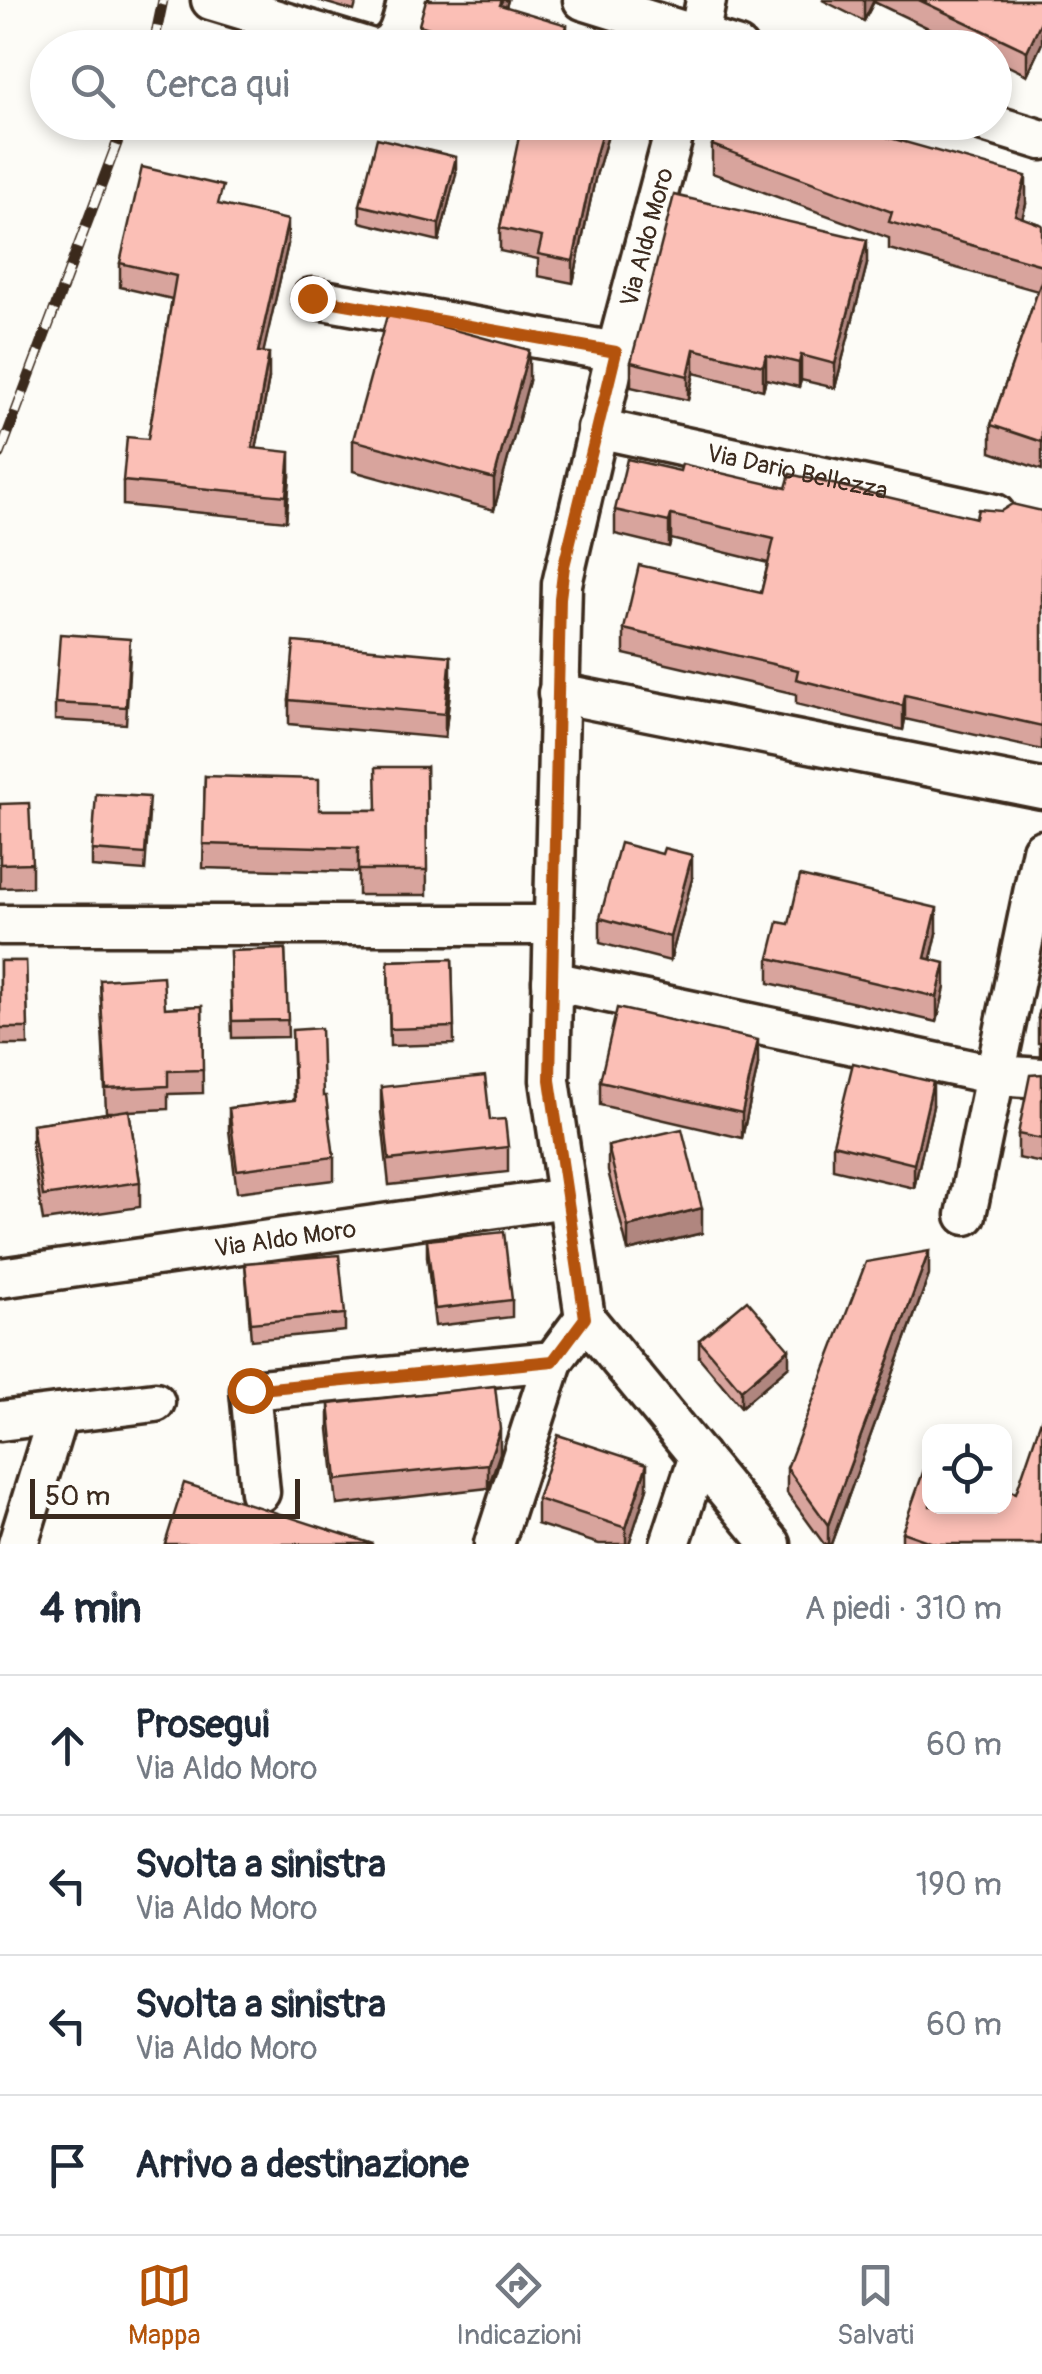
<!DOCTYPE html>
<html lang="it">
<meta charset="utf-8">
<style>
body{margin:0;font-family:Pangolin,sans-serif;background:#f6f6f7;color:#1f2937}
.controls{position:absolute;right:30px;bottom:30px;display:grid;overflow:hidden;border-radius:20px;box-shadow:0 5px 15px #0003}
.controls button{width:90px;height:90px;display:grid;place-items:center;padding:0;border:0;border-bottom:2px solid #e0e1e3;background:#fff;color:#1f2937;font:50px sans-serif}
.scale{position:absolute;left:30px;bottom:25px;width:270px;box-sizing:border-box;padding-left:10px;border:5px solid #3b2a1e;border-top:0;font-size:28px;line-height:35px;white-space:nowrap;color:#3b2a1e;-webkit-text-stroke:8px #fdfcf7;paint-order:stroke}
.stop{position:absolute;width:30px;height:30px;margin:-22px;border:8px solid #b45309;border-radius:50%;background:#fff}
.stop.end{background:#b45309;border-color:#fff;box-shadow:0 2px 10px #0008}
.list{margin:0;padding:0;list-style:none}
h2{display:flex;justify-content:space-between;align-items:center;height:130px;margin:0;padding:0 40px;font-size:42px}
h2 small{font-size:32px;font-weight:400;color:#747a83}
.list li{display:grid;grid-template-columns:65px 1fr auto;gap:30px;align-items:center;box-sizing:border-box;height:140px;padding:0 40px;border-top:2px solid #e0e1e3}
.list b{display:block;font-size:38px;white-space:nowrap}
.list p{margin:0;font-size:32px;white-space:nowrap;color:#747a83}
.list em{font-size:32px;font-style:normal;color:#747a83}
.icon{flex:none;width:55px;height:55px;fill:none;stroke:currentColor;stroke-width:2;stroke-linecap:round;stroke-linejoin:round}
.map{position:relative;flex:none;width:1042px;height:1544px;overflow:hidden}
.search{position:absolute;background:#fff;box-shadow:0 5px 15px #0003;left:30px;right:30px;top:30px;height:110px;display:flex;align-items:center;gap:25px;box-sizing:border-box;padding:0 35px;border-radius:55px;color:#747a83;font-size:38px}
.sheet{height:690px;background:#fff}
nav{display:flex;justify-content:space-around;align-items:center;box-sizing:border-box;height:140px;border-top:2px solid #e0e1e3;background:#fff;font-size:28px;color:#747a83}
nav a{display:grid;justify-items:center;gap:5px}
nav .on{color:#b45309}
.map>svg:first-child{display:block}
</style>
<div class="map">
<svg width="1042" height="1544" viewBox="0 0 1042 1544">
<rect width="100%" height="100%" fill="#fdfcf7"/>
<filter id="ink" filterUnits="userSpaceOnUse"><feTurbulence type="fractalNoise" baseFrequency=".01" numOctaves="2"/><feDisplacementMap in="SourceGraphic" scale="20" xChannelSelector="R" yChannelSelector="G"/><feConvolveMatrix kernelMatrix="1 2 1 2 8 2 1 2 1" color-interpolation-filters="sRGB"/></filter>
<g filter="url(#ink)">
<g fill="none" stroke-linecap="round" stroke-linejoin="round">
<defs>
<g id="minor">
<path d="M211,0L369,48"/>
<path d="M583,0L738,48"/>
<path d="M381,48C401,41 402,19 408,0"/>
<path d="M697,48L706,0"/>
<path d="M677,122L616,352L562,584L550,1080L585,1318L771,1544"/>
<path d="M984,122L1042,140"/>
<path d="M312,298L616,352"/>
<path id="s1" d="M597,428L995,514"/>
<path d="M558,693L1042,789"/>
<path d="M0,925H554"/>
<path d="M552,981L995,1075L1042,1078"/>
<path d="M966,1215L1042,850"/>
<path id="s2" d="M0,1278L567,1198"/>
<path d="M0,1421L155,1402"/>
<path d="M260,1492L250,1390L553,1361L585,1318"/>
<path d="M18,1544L58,1414"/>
<path d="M494,1544L553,1361"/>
<path d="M670,1544L699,1456"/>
</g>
</defs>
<use href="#minor" stroke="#3b2a1e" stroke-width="45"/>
<use href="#minor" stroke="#fdfcf7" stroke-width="38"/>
<defs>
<g id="rail">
<path d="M153,48L163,0"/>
<path d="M0,454L125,122"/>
</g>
</defs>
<use href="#rail" stroke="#3b2a1e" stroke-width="11"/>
<use href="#rail" stroke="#fdfcf7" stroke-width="8" stroke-dasharray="22" stroke-linecap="butt"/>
</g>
<g fill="#d8a49d" stroke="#3b2a1e" stroke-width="2.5">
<path d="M317,0H357L354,11Z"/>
<path d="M508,0L506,7L567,48L419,47V25Z"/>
<path d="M822,0H1042V43L1027,75L994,59V48H970L874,2L864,21Z"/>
<path d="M521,122H612L595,179L573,283L538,276V259L500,251V228L521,130Z"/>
<path d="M891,122V138L1026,204L1022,218L1042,225V470L991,452V425L1038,291L889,249V238L712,173V145Z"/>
<path d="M456,174L439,241L360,222V205Z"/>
<path d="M223,205L288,244L263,352L269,378L256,449L290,476L286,521L123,505V481L148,439L172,299L120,287V263Z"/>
<path d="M867,264L835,388L801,380L799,387L766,379L763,390L694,373L688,400L631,387V362Z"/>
<path d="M529,381L494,510L353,471V440Z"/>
<path d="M680,471L976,518L1001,511H1042V750L905,719L903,730L796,704V694L624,654V629L761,593L768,563L671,539L669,547L615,534V510Z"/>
<path d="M130,656L126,724L55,720V703Z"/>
<path d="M451,681L445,738L289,724V700Z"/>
<path d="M426,767L427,895H358V872L203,868L205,776L319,810H377Z"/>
<path d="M0,804L32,863V887L0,888Z"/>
<path d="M149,814L145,871L92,867V850Z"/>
<path d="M692,879L670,961L600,943V918Z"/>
<path d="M789,924L937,933L931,960L945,987L937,1022L769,983V958Z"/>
<path d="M285,949L288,1037L232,1038L230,951Z"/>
<path d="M452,959L454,1044L390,1046L388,961Z"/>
<path d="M0,961H26L28,1045H0Z"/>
<path d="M100,980L165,1008L202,1006L203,1093L168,1094V1109L129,1111L140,1182V1207L43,1221L32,1149V1124L113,1112H106Z"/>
<path d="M1042,1001V1056L1040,1055V1043H1038V1018Z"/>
<path d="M292,1030L323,1096L334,1157V1180L237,1192L229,1130V1108L294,1100Z"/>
<path d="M758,1065L742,1138L600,1105V1081Z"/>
<path d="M1042,1074V1163L1018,1158V1134Z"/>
<path d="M381,1087L490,1120L508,1147V1172L389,1185L381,1112Z"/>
<path d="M933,1106L914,1188L833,1169V1144Z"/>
<path d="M608,1146L702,1233L628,1251L608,1171Z"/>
<path d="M427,1240L512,1300V1317L435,1326L427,1257Z"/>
<path d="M245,1263L345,1314V1331L251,1340Z"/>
<path d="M929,1275L831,1544H824L787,1493V1468Z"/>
<path d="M699,1340L789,1366L741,1407L699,1357Z"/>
<path d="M329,1404L500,1453L488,1488L337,1505L329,1429Z"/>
<path d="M647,1488L629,1544H599L537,1524V1499Z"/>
<path d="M1016,1493L1042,1544H902V1532Z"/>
</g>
<g fill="#b0867f" stroke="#3b2a1e" stroke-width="2.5">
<path d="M502,0H508L500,28V5Z"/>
<path d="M864,0H874L864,21Z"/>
<path d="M1042,19V43L1027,75V51Z"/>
<path d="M567,25V48H561Z"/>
<path d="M605,122H612L595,179L573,283V261L595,157Z"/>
<path d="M888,122H891V140L883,136Z"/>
<path d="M456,157V174L439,241V224Z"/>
<path d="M1026,176V204L1015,243V215Z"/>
<path d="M288,220V244L258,376V352Z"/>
<path d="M867,240V264L835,388V364Z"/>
<path d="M694,349V373L688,400V376Z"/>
<path d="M529,350V381L494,510V479Z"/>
<path d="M269,353V378L252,473V448Z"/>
<path d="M766,355V379L763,390V366Z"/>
<path d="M801,355V380L799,387V363Z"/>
<path d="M290,452V476L286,521V496Z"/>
<path d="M671,515V539L669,547V522Z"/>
<path d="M451,656V681L445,738V714Z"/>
<path d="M905,695V719L903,730V706Z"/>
<path d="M692,855V879L670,961V937Z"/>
<path d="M937,908V933L925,983V958Z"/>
<path d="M945,963V987L937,1022V997Z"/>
<path d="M758,1040V1065L742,1138V1113Z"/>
<path d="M933,1082V1106L914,1188V1164Z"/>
<path d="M702,1208V1233L628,1251V1227Z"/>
<path d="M929,1251V1275L831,1544H828V1525Z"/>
<path d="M789,1349V1366L741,1407V1390Z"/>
<path d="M500,1429V1453L488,1488V1464Z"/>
<path d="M647,1464V1488L629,1544H626V1528Z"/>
</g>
<g fill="#fbbfb6" stroke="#3b2a1e" stroke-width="2.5">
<path d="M426,0H502L500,5L567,25L561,48H476L478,42L419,25Z"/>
<path d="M919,0H1042V19L1027,51Z"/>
<path d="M522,122H605L595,157L573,261L538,254L542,237L500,228Z"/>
<path d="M721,122H888L883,136L1026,176L1015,215L1042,225V265L889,222L892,212L712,145Z"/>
<path d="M377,138L456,157L439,224L360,205Z"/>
<path d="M142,167L223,186L218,204L288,220L258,352L269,353L252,448L290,452L286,496L123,481L127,437L148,439L176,276L120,263Z"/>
<path d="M674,195L867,240L835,364L801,355L799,363L766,355L763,366L694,349L688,376L631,362Z"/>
<path d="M1042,279V442L991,425Z"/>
<path d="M388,312L529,350L494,479L353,440Z"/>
<path d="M627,459L680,471L682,464L786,488L790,474L976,518L978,509L1001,511L1012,504L1042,511V726L905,695L903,706L796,679L798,670L624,629L639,565L761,593L774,539L671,515L669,522L615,510Z"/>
<path d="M60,634L130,639L126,707L55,703Z"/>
<path d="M294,642L451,656L445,714L289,700Z"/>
<path d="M376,767H426L427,870H358V848L203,844L205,776L319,779V810H377Z"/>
<path d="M96,794L149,797L145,854L92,850Z"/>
<path d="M29,803L32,863L0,864V804Z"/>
<path d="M620,843L662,854L664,848L692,855L670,937L600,918Z"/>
<path d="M800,876L937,908L925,958L945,963L937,997L769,958L778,922L789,924Z"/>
<path d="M285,949L288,1020L232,1021L230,951Z"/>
<path d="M452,959L454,1027L390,1029L388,961Z"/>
<path d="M0,961H26L28,1028H0Z"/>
<path d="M163,976L165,1008L202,1006L203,1070L168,1071V1086L106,1089L100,980Z"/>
<path d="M1042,1001V1019L1038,1018Z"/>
<path d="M617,1008L758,1040L742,1113L600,1081Z"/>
<path d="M321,1028L323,1096H326L334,1157L237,1170L229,1108L295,1100L292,1030Z"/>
<path d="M853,1063L933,1082L914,1164L833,1144Z"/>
<path d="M1042,1074V1139L1018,1134L1030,1075Z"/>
<path d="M485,1076L490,1120L505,1119L508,1147L389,1160L381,1087Z"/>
<path d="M129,1110L140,1182L43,1196L32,1124Z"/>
<path d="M682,1129L702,1208L628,1227L608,1146Z"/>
<path d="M504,1232L512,1300L435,1309L427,1240Z"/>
<path d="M929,1251L828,1525L787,1468L866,1262Z"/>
<path d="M339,1255L345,1314L251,1323L245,1263Z"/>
<path d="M747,1300L789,1349L741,1390L699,1340Z"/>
<path d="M495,1386L500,1429L488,1464L337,1480L329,1404Z"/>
<path d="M1042,1417V1544H936L902,1532L927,1461L930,1462V1506H1004V1489L1016,1493Z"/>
<path d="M558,1435L647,1464L626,1528L537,1499Z"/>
<path d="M184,1483L373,1544H165Z"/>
</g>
</g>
<g fill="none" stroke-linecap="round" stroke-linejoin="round" filter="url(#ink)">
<path stroke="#b45309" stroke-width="12" d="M250,1390L553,1361L585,1318L550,1080L560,598L564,566L616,352L312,298"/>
</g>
<g text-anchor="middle" stroke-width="8" stroke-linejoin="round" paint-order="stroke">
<g font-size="25" fill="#3b2a1e" stroke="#fdfcf7">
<text transform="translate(646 237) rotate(-75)" y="9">Via Aldo Moro</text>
<text dy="9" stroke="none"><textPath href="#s1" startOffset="205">Via Dario Bellezza</textPath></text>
<text dy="9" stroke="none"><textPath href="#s2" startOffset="288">Via Aldo Moro</textPath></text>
</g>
</g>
</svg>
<div class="controls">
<button><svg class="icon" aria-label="locate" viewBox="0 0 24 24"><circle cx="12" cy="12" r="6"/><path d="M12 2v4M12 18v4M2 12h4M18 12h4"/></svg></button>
</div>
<div class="scale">50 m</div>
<div class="stop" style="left:250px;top:1390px"></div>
<div class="stop end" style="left:312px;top:298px"></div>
<div class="search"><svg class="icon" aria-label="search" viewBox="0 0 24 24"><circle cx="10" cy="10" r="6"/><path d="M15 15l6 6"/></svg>Cerca qui</div>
</div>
<section class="sheet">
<h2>4 min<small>A piedi · 310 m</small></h2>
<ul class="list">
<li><svg class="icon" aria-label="ahead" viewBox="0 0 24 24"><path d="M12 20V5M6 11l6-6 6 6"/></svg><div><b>Prosegui</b><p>Via Aldo Moro</p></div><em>60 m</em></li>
<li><svg class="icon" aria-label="left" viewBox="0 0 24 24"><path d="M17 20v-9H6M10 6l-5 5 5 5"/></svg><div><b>Svolta a sinistra</b><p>Via Aldo Moro</p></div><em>190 m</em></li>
<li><svg class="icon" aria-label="left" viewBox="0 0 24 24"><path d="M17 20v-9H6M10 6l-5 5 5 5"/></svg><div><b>Svolta a sinistra</b><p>Via Aldo Moro</p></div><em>60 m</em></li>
<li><svg class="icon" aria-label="arrive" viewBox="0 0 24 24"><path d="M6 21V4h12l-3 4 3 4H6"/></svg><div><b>Arrivo a destinazione</b></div></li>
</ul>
</section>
<nav>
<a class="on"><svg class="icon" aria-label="map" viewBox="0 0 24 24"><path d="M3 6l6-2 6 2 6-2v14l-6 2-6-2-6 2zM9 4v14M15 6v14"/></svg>Mappa</a>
<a><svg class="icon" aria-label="directions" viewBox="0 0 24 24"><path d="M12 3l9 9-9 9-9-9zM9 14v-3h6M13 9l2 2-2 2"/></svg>Indicazioni</a>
<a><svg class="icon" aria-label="saved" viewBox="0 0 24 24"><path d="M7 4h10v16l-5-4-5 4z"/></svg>Salvati</a>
</nav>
